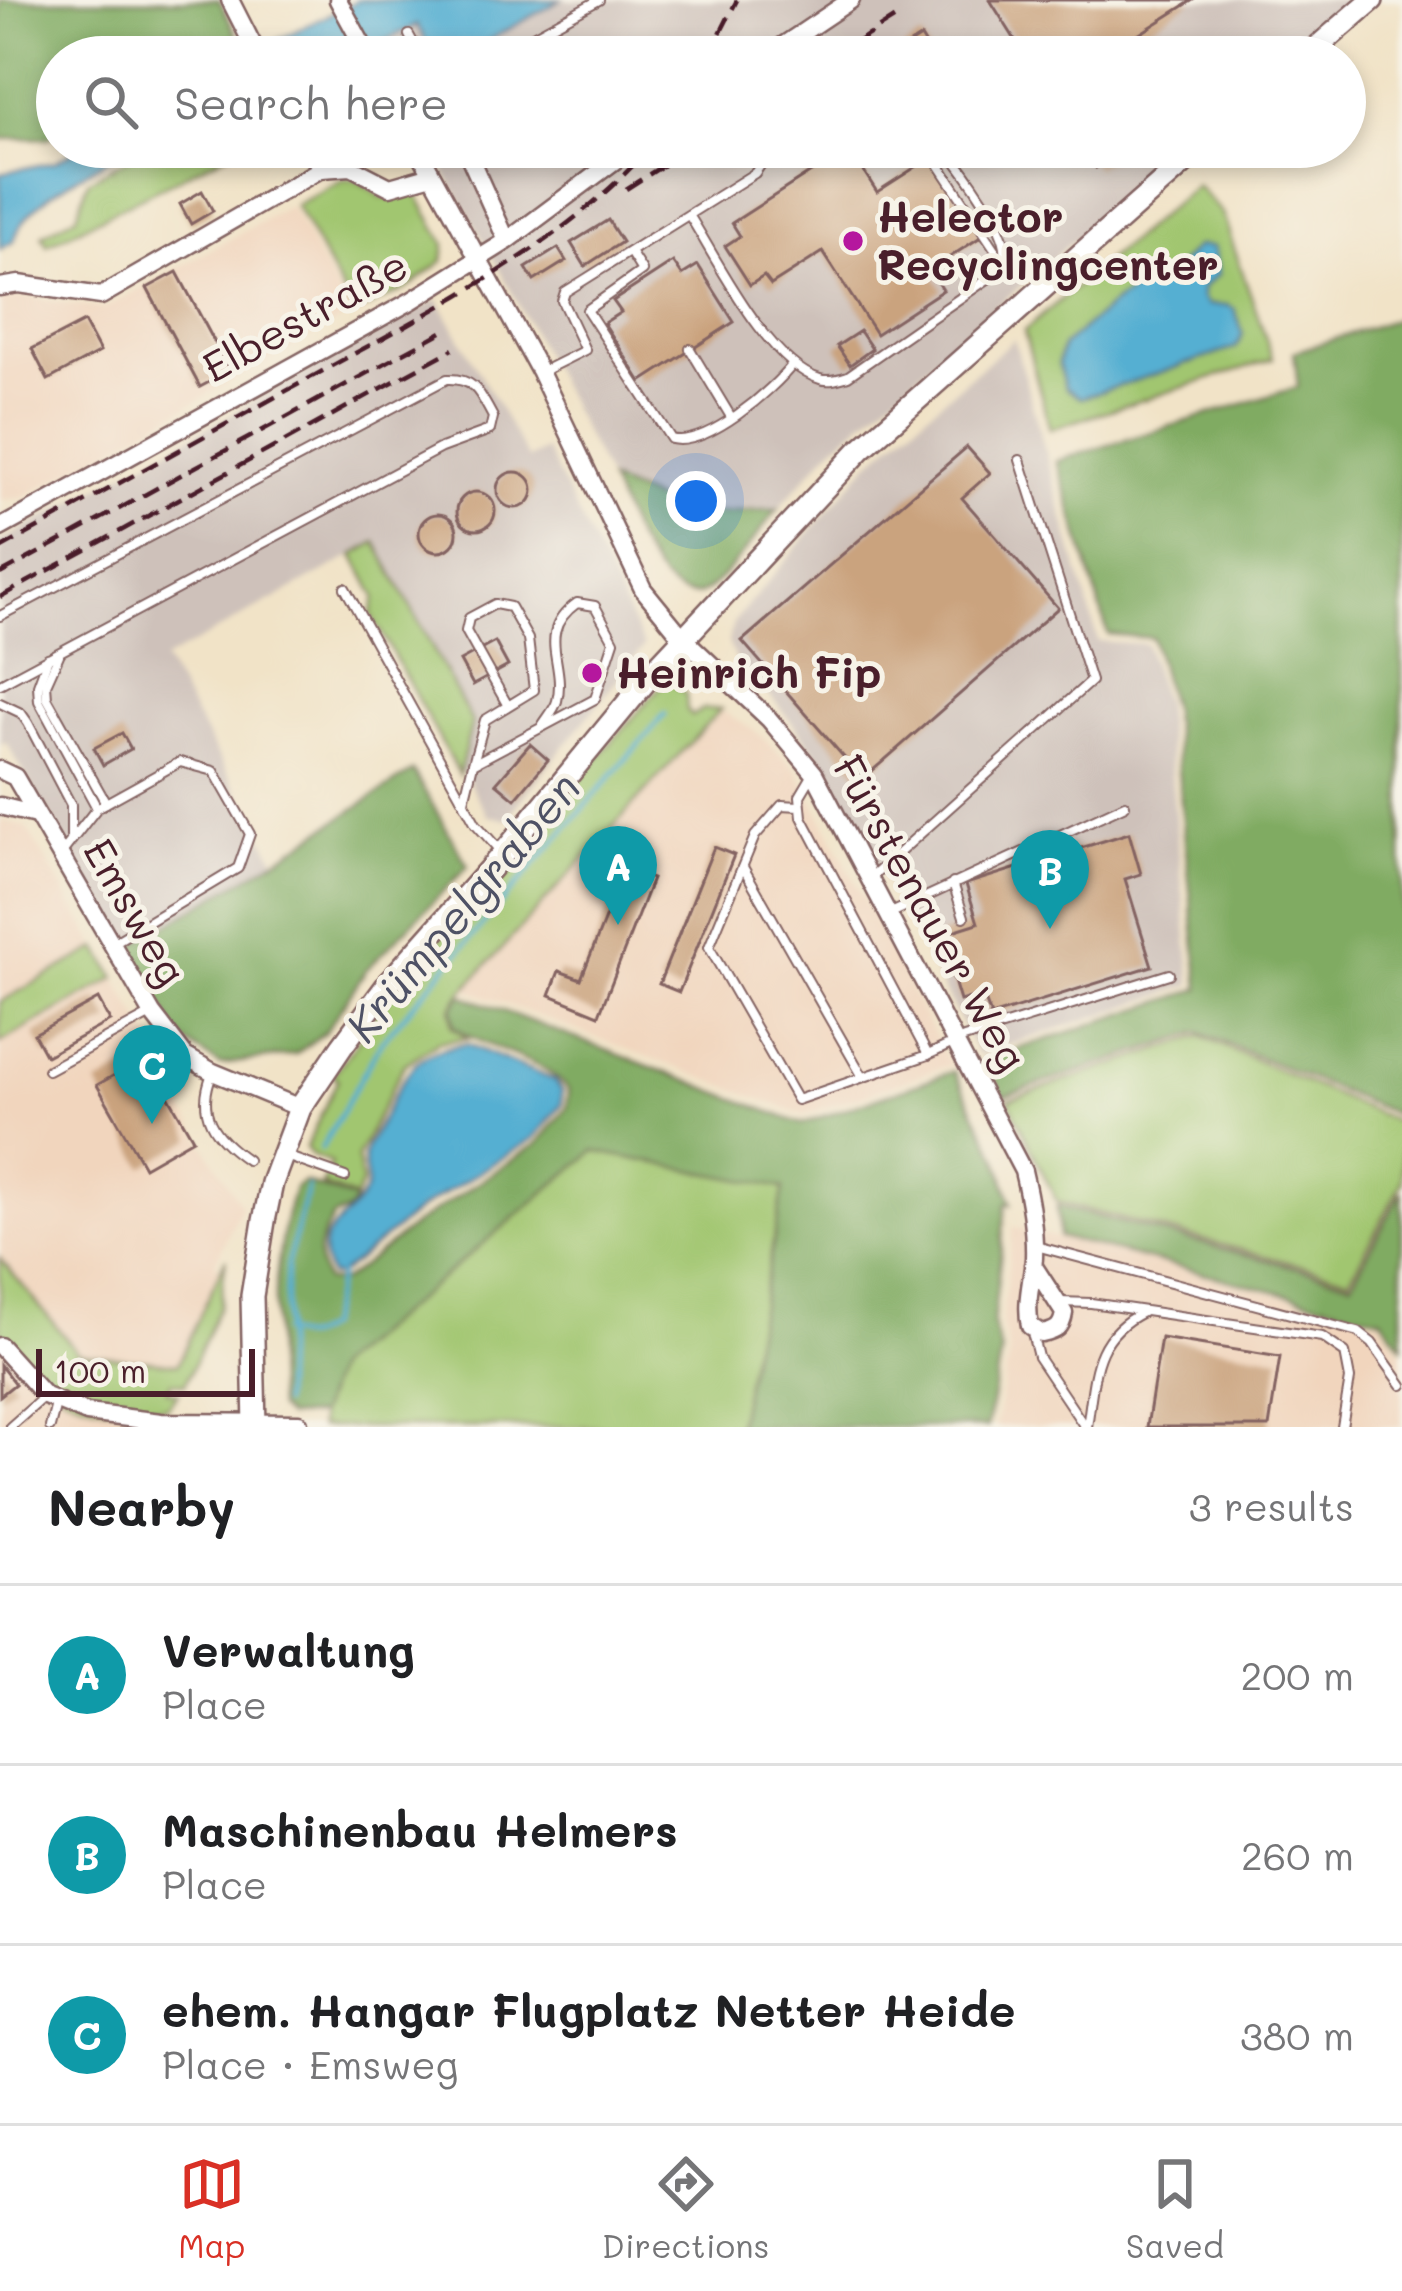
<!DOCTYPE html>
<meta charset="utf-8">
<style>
body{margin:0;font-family:Mali,sans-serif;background:#f6f6f6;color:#202124}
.scale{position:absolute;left:36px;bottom:30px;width:219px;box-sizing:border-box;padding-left:12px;border:6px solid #4a1f2b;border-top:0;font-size:33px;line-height:42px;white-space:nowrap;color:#4a1f2b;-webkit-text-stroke:9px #f7f3e8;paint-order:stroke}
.you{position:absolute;left:696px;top:501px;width:42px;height:42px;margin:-30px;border:9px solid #fff;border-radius:50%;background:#1a73e8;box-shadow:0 0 0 18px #1a73e833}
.badge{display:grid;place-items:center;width:78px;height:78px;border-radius:50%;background:#d93025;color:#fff;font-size:39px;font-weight:700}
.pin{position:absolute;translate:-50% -99px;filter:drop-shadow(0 3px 6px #0008)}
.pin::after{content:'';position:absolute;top:63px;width:42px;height:36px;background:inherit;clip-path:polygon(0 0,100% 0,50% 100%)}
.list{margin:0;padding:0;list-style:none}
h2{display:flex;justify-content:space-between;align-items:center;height:156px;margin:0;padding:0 48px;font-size:51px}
h2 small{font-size:39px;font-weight:400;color:#757577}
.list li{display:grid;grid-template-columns:78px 1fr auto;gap:36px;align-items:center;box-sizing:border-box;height:180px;padding:0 48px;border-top:3px solid #e0e0e0}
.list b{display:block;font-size:45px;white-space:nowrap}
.list p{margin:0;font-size:39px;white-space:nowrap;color:#757577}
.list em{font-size:39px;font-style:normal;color:#757577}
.icon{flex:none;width:66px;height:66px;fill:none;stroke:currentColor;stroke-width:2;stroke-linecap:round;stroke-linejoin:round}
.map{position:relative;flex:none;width:1402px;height:1427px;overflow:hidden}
.search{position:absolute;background:#fff;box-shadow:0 6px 18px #0003;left:36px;right:36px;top:36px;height:132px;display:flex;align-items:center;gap:30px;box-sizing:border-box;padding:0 42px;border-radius:66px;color:#757577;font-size:45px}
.sheet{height:696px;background:#fff}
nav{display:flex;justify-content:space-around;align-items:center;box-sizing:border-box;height:168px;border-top:3px solid #e0e0e0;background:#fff;font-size:33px;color:#757577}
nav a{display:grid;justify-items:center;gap:6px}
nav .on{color:#d93025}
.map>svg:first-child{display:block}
</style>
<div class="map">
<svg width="1402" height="1427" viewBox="0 0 1402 1427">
<rect width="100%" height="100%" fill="#f7f3e8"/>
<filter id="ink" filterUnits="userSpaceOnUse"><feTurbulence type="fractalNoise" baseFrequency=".00833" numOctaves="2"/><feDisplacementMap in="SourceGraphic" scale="24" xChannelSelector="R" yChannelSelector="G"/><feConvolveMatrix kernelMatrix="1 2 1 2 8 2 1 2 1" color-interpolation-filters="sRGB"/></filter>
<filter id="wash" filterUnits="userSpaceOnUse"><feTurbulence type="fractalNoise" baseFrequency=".004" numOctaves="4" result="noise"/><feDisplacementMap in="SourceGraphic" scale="48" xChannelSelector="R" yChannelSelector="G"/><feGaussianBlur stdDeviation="2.7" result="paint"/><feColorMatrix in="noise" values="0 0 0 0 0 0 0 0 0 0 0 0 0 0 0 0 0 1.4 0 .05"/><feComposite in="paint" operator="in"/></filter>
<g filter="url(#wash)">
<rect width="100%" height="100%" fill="#f1e3c7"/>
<g fill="#f1d5bd">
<path d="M290,206L350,315L22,498L0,500V298L20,296L103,309Z"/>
<path d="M722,711L759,734L797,770L950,1065L804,1115L466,989Z"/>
<path d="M0,820L26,827L152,1041L179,1068L169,1085L241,1206L215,1263L219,1270L151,1427H0Z"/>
<path d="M1013,1227L1380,1321L1402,1353V1427H995L1009,1353L1002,1322Z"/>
</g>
<g fill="#cec1ba">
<path d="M561,0H1352L1286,57H459Z"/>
<path d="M413,25H418L435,57H381L374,46Z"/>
<path d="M431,147H1182L829,451L778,509L693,515L609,481L505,279Z"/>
<path d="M438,299L528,459L546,450L644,646L506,819L488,816L461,769L472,722L376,543L164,660L276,860L127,949L6,742L0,744V542Z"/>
<path d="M1014,339L1098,641L1146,644L1164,704L1192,985L978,1055L823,761L774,700L736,662L728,642L733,623L868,464Z"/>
</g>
<g fill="#a1c670" stroke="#76724e" stroke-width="3">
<path d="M147,147H240L47,245L42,235L77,215L88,181Z"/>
<path d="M344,179L357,180L383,198L417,194L445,244L443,261L408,288L354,313L295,205Z"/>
<path d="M1196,185L1222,213L1273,359L1050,429L1024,331Z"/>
<path d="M376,542L472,722L459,775L371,614L376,597L354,555Z"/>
<path d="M667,679L686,694L687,710L692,716L703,709H721L461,993L451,1009L452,1027L468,1038L438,1042L404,1065L357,1157L362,1184L355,1198L322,1185L331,1163L312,1156L306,1147L338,1079L333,1075L397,986Z"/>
<path d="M98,948L116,978L0,1043V1002Z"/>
<path d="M1200,1036L1402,1124V1183L1350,1278L1057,1202L1008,1100Z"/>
<path d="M594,1151L784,1188L737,1427H319V1415L335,1367Z"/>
<path d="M0,1258L78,1353L178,1364L226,1258L220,1305L185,1384L171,1382L167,1391L178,1393L167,1407H146L145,1412C64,1403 52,1397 0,1336Z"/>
</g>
<g fill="#80ab62" stroke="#656546" stroke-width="3">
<path d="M0,0H219L237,35L202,57H163L155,42L128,57H57V133L47,138L0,139Z"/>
<path d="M1402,317V1117L1199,1032L1004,1096L984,1060L1200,989L1172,712L1152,638L1108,634L1057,461L1298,387L1294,352Z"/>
<path d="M609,481L693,515L778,509C757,534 736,566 711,587C664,626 624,512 609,481Z"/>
<path d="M413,771L468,866L366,970L326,1031L296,1054L220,1065L182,1040L127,949L276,860Z"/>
<path d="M461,995L802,1124L954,1071L997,1156L1012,1204H1006L993,1324L1001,1352L987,1427H737L784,1188L594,1151L335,1367L319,1415L287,1417L277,1408C273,1328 270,1266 294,1188L305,1182L355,1200L349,1211L333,1217C319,1242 312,1254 326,1281H343L417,1223L538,1143L567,1108L569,1090C540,1056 488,1052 454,1026L452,1009Z"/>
<path d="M1402,1191V1346L1382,1318L1059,1237L1057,1206L1352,1282Z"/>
</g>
<g fill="#55afd2" stroke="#50677e" stroke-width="3">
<path d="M358,0H561L459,57H435L417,25L352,57H244Z"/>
<path d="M81,147H131C95,167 25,199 14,241L0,249V173L54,162Z"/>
<path d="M1197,246L1213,247L1219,274L1202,288V298L1208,305H1227L1235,309L1243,334L1236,348L1081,398L1065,388L1058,363L1063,345L1115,302L1156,276L1175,269Z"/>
<path d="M467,1044L554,1080L562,1090V1105L534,1138L420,1209L339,1275L330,1276C306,1229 349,1225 365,1191C371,1178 361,1168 364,1154C366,1144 376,1130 381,1121C404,1076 412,1050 467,1044Z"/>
</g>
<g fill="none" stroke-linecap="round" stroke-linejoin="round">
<g stroke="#55afd2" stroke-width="4.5">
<path d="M321,1149L381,1042L665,714"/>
<path d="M282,1332C301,1340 309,1339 326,1327L339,1275"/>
<path d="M282,1404L287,1265L308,1186"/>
</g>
</g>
<g id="blocks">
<g fill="#caa37e">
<path d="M990,0H1193L1108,54L1110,57H1026Z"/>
<path d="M921,37L933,57H902L899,51Z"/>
<path d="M819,147H848L877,192L939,152L941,172L982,236L930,270L943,290L876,334L823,252L771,285L764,276L750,285L725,246L740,236L732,223L828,161Z"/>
<path d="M1082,147H1129L1096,168Z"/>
<path d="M202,191L213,211L191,224L180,204Z"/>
<path d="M608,220L622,242L585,266L571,243Z"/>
<path d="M558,248L566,261L534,281L526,268Z"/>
<path d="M673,262L682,275L698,265L734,322L641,382L604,323L621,312L613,301Z"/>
<path d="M177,272L230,371L200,387L147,288Z"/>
<path d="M84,322L100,352L48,380L32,349Z"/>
<path d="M860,331L872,349L850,365L837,346Z"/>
<path d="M967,447L990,473L962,498L1058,608L863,779L742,641Z"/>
<circle cx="515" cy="490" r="18"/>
<circle cx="476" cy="511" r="19"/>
<circle cx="438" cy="533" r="19"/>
<path d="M495,642L508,666L473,685L460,661Z"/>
<path d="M122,733L131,749L103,765L94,748Z"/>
<path d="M530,744L548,760L515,799L496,783Z"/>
<path d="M1129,833L1141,874L1125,879L1152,966L991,1016L983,994L960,1001L940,935L978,923L966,884Z"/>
<path d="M714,847L734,855L679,992L659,984Z"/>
<path d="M625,868L652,879L599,1015L550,995L559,971L581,979Z"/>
<path d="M98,999L110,1021L46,1056L34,1034Z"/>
<path d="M146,1057L193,1139L144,1167L97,1085Z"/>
<path d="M1161,1338L1280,1357L1269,1427H1147Z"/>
<path d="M0,1365L15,1384L0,1396Z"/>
</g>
</g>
</g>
<g filter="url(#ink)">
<use href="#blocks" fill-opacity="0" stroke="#846462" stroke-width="3"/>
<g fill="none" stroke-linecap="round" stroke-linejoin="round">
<defs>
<g id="service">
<path d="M409,35L421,57"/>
<path d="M494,57L599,0"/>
<path d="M940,166L995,249L1000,264"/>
<path d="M689,215C717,259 768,364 820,379C829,382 839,379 848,376L989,278C996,271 1003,264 1005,254C1009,230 961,167 945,147"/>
<path d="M630,252L642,271L587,310L671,439C706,448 773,390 793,364"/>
<path d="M690,349L731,417"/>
<path d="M541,372L585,350L562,301L565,292L755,173L773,147"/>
<path d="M345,588L476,824L502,853"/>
<path d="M0,616L447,379C476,378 480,394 493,417L490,430L441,448L0,684"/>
<path d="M59,655L46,684L47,698L106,803"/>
<path d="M48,658L38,685L39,701L97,808"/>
<path d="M0,703L21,713L28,723L71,805V837"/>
<path d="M473,763L485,720L534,690L528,639L510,607L495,604L469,618L466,631L508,706"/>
<path d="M813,774L800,796L802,817L928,1055"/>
<path d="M464,801L473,764L595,699L614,641L595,606L577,603C534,634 567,662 557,701C555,709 546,719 542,726"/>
<path d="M799,806L782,805L755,836L709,947L797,1100L928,1055L964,1038L1169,974"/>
<path d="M61,854L97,808L180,762L214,771L250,834L238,868L115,942"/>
<path d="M743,867L863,1077"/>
<path d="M872,877L1091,681L1020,460"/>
<path d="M953,883L964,917"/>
<path d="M889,914L1125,805"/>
<path d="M48,1070L151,1014"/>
<path d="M212,1074C196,1113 213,1137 247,1160"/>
<path d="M283,1155L345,1177"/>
<path d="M1036,1246L1358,1332L1372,1343L1402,1385"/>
<path d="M1060,1302L1091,1303L1322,1337L1345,1353L1350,1379L1342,1427"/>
<path d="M1032,1333L1038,1357L1085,1427"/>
<path d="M10,1427L44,1397"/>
<path d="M50,1427L56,1404"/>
<path d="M1087,1427C1095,1377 1092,1337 1143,1312"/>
</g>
<g id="minor">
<path d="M230,0L259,57"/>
<path d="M338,0L369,57"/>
<path d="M766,57L851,0"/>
<path d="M417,147L540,372L643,589L683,638L769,719L814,773L1023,1171C1030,1200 1035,1228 1034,1258C1032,1282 1025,1303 1030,1326L1042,1334C1056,1331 1062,1328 1064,1313L1033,1265"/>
<path d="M465,147L507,241"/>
<path d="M321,169L351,167L390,187L432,175"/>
<path d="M0,287L19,284L101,296L321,169L309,147"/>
<path d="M0,528L411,301L507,241L633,147"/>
<path d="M0,770L15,777L152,1013L185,1056L213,1072L300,1108"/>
<path d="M0,806L36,815"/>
<path d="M0,1346L45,1396L87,1413L161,1422L299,1423"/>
</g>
<g id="tertiary">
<path d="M1306,57L1372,0"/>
<path d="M255,1427L252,1296L264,1221L272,1183L300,1108L342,1046L391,980L503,854L659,665L860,450L1202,147"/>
</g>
</defs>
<use href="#service" stroke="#846462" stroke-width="12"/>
<use href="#minor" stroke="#846462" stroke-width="21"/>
<use href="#tertiary" stroke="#846462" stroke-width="26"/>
<use href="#service" stroke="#fff" stroke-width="8"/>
<use href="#minor" stroke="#fff" stroke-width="16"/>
<use href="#tertiary" stroke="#fff" stroke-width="21"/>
<g stroke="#4a1f2b" stroke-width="4.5" stroke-dasharray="18 9" stroke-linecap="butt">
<path d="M708,57L737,0"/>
<path d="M833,57L900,15"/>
<path d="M626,189L692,147"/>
<path d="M0,549C109,489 219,428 328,368C441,306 564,245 650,147"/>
<path d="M0,574L442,332"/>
<path d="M0,597L453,349"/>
</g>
</g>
</g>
<g fill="#b5179e" stroke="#f7f3e8" stroke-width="4.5">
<circle cx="853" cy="241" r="12"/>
<circle cx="592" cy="673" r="12"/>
</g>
<g text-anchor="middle" stroke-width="10" stroke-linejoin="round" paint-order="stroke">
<g font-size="42" font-weight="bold" fill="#4a1f2b" stroke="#f7f3e8" text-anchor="start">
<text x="877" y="232">Helector<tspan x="877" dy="48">Recyclingcenter</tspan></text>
<text x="616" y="688">Heinrich Fip</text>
</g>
<g font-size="42" fill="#4a1f2b" stroke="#f7f3e8">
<text transform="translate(305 316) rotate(-29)" y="15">Elbestraße</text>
<text transform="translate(135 912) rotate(60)" y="15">Emsweg</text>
<text transform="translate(930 913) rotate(61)" y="15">Fürstenauer Weg</text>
</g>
<g font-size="45" font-style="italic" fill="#4e5165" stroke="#f7f3e8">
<text transform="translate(463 907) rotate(-50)" y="16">Krümpelgraben</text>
</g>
</g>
</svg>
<div class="scale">100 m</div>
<div class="you"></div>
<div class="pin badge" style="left:618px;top:925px;background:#0f9aa8">A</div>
<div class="pin badge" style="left:1050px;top:929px;background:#0f9aa8">B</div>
<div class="pin badge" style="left:152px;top:1124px;background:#0f9aa8">C</div>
<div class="search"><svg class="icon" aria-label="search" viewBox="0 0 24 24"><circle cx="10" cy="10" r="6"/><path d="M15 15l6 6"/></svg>Search here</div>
</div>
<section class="sheet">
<h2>Nearby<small>3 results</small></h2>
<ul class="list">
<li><span class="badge" style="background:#0f9aa8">A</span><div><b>Verwaltung</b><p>Place</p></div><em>200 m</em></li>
<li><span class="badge" style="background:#0f9aa8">B</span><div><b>Maschinenbau Helmers</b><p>Place</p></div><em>260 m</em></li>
<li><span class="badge" style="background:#0f9aa8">C</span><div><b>ehem. Hangar Flugplatz Netter Heide</b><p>Place · Emsweg</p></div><em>380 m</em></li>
</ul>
</section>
<nav>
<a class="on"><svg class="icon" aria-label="map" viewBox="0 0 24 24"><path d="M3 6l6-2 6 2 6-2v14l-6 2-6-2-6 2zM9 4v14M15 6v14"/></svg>Map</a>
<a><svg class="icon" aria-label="directions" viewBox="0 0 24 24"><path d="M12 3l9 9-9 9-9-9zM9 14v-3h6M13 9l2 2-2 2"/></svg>Directions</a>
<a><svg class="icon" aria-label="saved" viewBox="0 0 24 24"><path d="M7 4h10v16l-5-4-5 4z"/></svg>Saved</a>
</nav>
